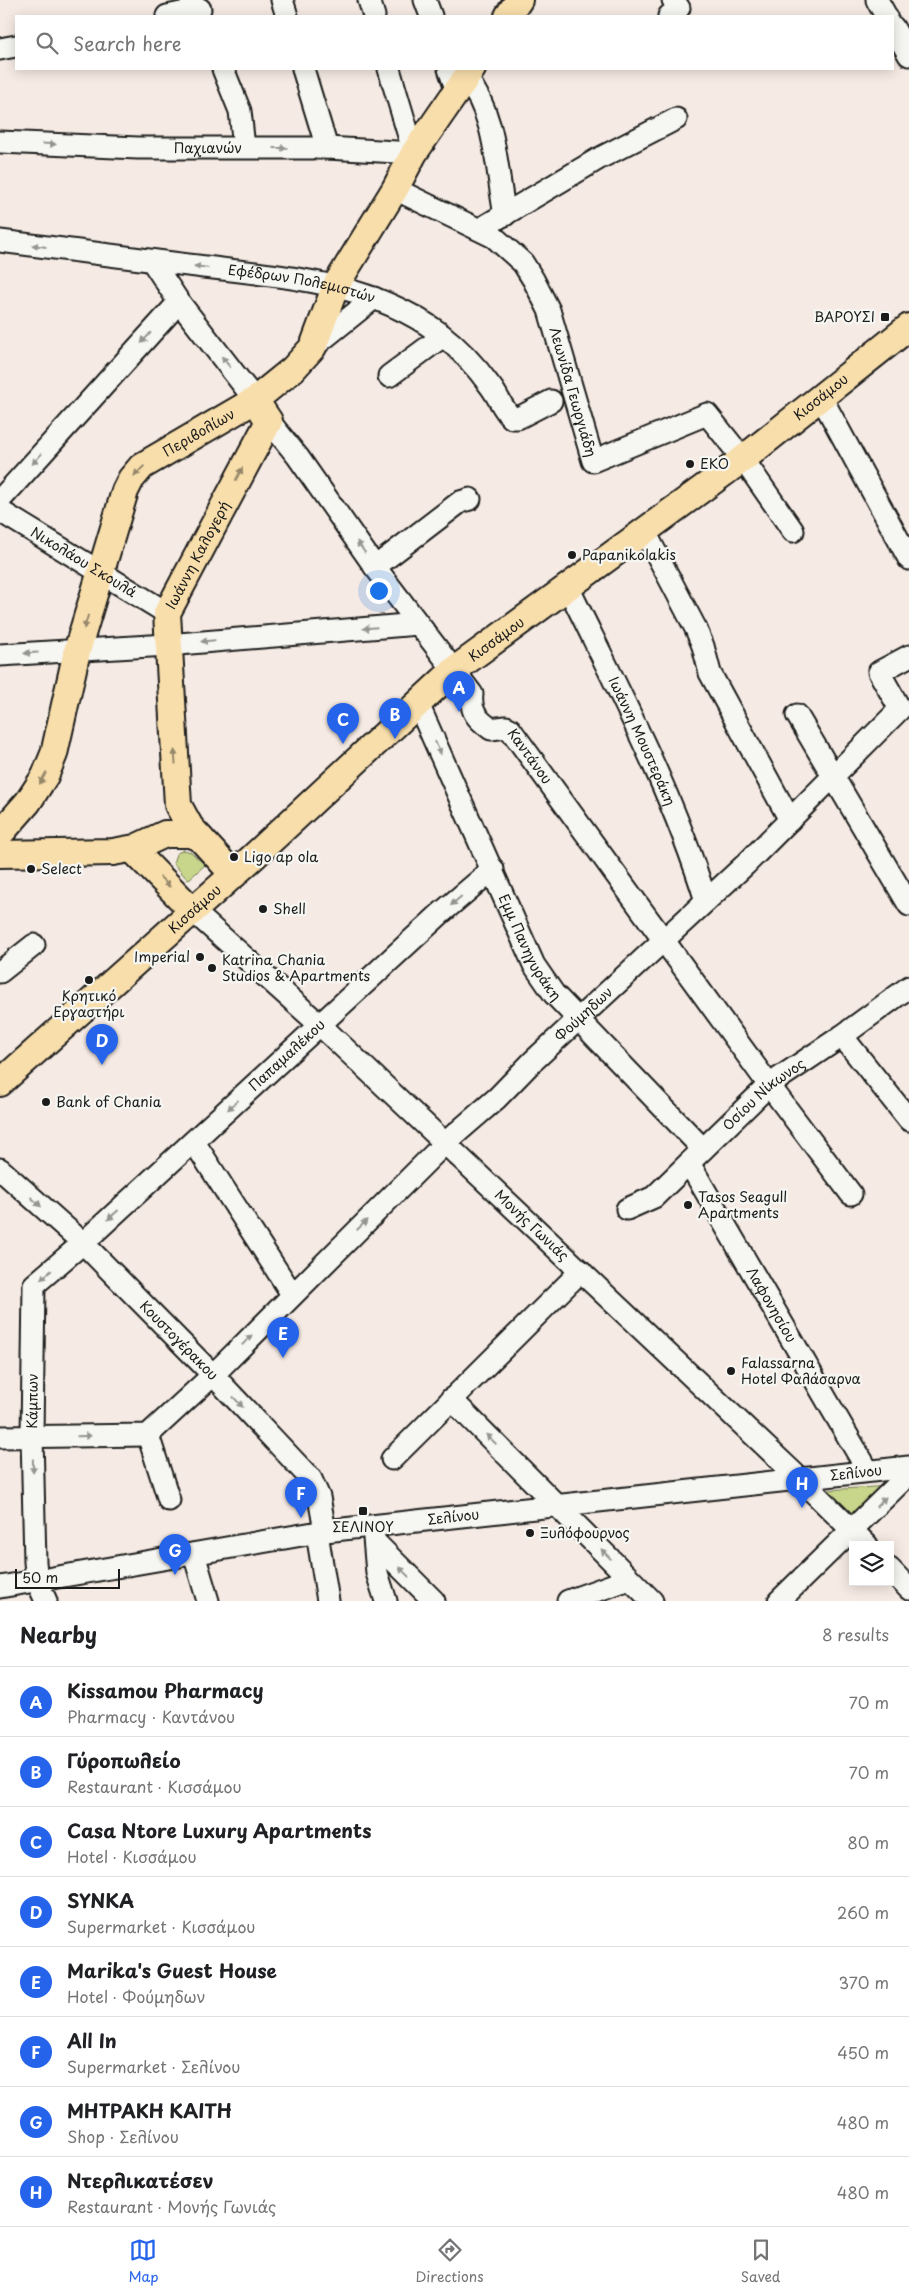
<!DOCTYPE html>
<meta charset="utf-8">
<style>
body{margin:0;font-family:"Playpen Sans",sans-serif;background:#f2f2f2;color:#202124}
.controls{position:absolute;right:15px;bottom:15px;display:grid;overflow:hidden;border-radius:0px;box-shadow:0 2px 12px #0003}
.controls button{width:45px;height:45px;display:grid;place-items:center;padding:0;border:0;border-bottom:1px solid #e0e0e0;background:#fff;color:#202124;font:25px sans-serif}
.scale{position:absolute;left:15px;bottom:12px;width:105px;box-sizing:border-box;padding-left:5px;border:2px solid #1c1c1c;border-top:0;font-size:14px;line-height:18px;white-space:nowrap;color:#1c1c1c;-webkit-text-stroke:4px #f6f6f2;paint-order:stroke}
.you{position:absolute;left:378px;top:590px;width:18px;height:18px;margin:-12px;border:4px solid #fff;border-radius:50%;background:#1a73e8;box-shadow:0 0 0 8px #1a73e833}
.badge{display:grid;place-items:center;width:32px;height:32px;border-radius:50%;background:#2563eb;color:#fff;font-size:16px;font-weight:700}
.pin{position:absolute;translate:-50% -41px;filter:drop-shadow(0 1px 2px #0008)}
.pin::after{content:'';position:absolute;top:26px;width:18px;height:15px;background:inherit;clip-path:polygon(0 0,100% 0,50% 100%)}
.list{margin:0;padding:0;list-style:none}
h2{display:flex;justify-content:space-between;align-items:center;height:65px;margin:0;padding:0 20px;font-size:21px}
h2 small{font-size:16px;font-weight:400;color:#757577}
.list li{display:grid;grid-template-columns:32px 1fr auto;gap:15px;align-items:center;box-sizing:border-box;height:70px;padding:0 20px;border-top:1px solid #e0e0e0}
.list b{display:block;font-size:19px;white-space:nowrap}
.list p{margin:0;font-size:16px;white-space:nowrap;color:#757577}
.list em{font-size:16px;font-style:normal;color:#757577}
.icon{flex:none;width:28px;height:28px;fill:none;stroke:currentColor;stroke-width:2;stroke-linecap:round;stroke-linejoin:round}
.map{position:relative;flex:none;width:909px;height:1601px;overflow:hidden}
.search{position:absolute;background:#fff;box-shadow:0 2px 12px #0003;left:15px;right:15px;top:15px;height:55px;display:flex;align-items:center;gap:12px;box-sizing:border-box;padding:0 18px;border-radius:0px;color:#757577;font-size:19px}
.sheet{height:625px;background:#fff}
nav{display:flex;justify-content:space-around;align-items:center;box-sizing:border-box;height:70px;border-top:1px solid #e0e0e0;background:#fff;font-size:14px;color:#757577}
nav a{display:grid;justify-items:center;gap:2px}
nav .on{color:#2563eb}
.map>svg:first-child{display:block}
</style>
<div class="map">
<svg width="909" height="1601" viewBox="0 0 909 1601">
<rect width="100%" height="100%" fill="#f6ebe4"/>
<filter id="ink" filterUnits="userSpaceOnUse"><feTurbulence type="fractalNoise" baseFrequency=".02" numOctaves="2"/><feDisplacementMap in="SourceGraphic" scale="10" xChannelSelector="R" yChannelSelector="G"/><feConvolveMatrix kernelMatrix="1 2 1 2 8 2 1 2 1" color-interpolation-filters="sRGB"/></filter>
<g filter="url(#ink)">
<g fill="#c7d68a" stroke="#727953">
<path d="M183,850L191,852L205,865L188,880L173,863L176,854Z"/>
<path d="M889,1486L853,1518L827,1490Z"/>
</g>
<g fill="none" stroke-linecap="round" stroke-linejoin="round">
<defs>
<g id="minor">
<path d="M282,0L287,16"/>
<path d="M369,0L374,16"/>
<path d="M425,0L431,16"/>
<path d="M877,0L886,16"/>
<path d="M167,16L200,9"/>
<path d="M669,16L679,8L673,0"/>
<path d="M893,27L909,55"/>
<path d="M0,49L16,46"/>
<path d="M223,69L240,111L244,147"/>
<path d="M303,69L327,148"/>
<path d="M449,69L457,91"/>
<path d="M466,78C497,116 496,170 505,215"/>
<path id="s1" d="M0,142L138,148H327L414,153L389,69"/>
<path id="s2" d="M395,189L494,237L523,263L533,279L549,310L593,461L707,414L743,459L793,531"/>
<path d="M480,229L598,159L676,119"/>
<path id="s3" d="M0,241C63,249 126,257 188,265C274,276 366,279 438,332C458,347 476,366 491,387C498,396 503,410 512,418H518L551,401"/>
<path d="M152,261L179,302L255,400"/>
<path d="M313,347L374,298"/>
<path d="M389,376L443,336"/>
<path d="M821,397L909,559"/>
<path id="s4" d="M269,421L298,457L375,567L472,694C470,712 477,719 491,729L506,727L510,729L769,1085L851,1194"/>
<path d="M0,500L179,302"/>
<path id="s5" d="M0,511L167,613"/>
<path d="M645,532L696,629L703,646L710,673L790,820"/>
<path d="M375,567L460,502L470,499"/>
<path id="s6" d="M568,587C618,690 672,791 706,901"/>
<path d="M0,655L167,645L418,624"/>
<path id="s7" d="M418,704L534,965L554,994L703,1149"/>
<path d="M797,715L909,905"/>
<path id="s8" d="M193,911L320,1025L800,1479L867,1545"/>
<path d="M0,972L34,945"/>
<path d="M842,1036L909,1120"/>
<path d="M194,1142L292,1294"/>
<path id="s9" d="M689,1163L868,1471"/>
<path id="s10" d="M0,1169L83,1243L213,1375L311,1479L319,1497L325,1531"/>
<path id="s11" d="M627,1209L654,1197L769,1085L842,1036L909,987"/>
<path d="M451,1399L652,1601"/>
<path d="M148,1435L169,1500"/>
<path id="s12" d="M0,1437L148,1435L213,1375L445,1143L497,1098L532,1062L746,864L900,709L879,672L909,656"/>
<path d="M392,1459L581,1271"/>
<path d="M317,1533L328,1601"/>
<path d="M374,1538L377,1573L386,1601"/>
<path d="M375,1542L434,1601"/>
<path d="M194,1554L208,1601"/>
<path d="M890,1569L909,1589"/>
<path id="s13" d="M0,1587L325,1531L909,1467"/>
<path id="s14" d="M46,1601L37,1581L35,1562L32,1436L34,1285L83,1243L440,914L493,869"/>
<path d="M568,1601L629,1579"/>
<path d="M779,1601L909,1474"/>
</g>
<g id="major">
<path d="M508,16L519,0"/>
<path id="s15" d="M0,834L28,802L45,776L54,754L77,651L125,491L131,479L142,466L255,400L293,369L313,347L336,285L395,189L414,153L472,69"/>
<path d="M0,854L113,852L135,848L165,834H190L200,838"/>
<path d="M137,854L193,911"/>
<path id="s16" d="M234,875L190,827L178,805L167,613L269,421L255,400"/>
<path id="s17" d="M0,1083L252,858L453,671L743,459L909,327"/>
</g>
</defs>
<use href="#minor" stroke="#1c1c1c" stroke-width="25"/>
<use href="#major" stroke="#1c1c1c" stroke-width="30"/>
<use href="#minor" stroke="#f6f6f2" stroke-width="21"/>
<use href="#major" stroke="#f8deab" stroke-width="26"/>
</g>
<defs><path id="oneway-solid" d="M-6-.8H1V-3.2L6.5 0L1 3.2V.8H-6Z" transform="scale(1.25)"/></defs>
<g fill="#949492">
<use href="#oneway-solid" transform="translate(49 144) rotate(3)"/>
<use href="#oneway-solid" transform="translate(280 148)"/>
<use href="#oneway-solid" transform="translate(39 246) rotate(-173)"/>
<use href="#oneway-solid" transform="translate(201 267) rotate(-173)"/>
<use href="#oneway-solid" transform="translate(146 338) rotate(132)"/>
<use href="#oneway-solid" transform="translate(226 362) rotate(-128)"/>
<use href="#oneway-solid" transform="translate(37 459) rotate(132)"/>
<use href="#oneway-solid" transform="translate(361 547) rotate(-125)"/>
<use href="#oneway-solid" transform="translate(370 628) rotate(175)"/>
<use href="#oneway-solid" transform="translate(208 641) rotate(175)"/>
<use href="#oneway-solid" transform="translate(31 653) rotate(177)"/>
<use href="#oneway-solid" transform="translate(438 748) rotate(66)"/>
<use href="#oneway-solid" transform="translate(456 901) rotate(139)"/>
<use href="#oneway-solid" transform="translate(233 1105) rotate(137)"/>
<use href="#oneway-solid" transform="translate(36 1202) rotate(42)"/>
<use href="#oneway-solid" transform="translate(113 1215) rotate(138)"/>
<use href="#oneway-solid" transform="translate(362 1225) rotate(-45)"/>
<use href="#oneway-solid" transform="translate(46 1275) rotate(140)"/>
<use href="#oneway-solid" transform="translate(247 1340) rotate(-46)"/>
<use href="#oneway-solid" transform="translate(238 1402) rotate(47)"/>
<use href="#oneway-solid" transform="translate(84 1436) rotate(-1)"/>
<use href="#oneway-solid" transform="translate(491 1439) rotate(-135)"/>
<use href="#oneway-solid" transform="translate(33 1466) rotate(89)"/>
<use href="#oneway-solid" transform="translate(881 1502) rotate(-45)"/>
<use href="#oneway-solid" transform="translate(606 1554) rotate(-134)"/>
<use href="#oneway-solid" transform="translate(404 1572) rotate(-135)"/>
</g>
<g fill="#95876b">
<use href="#oneway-solid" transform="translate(139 471) rotate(136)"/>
<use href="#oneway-solid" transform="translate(239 474) rotate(-62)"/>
<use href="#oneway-solid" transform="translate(86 622) rotate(107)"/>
<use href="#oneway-solid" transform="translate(175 757) rotate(-94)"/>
<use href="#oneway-solid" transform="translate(43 778) rotate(119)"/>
<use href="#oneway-solid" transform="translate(165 882) rotate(45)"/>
</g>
</g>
<g fill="#1c1c1c" stroke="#f6f6f2" stroke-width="2">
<rect x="880" y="312" width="10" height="10" rx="2.5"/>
<circle cx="690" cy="464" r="5"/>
<circle cx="572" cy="555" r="5"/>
<circle cx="234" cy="857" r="5"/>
<circle cx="31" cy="869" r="5"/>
<circle cx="263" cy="909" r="5"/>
<circle cx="200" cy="957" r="5"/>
<circle cx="212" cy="968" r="5"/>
<circle cx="89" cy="980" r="5"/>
<circle cx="46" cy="1102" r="5"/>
<circle cx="688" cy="1205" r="5"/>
<circle cx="731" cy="1371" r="5"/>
<rect x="358" y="1506" width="10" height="10" rx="2.5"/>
<circle cx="530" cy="1533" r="5"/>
</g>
<g text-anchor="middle" stroke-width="4.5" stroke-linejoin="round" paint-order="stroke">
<g font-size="14" fill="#1c1c1c" stroke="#f6f6f2">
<text dy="5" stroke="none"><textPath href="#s1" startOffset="208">Παχιανών</textPath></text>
<text dy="5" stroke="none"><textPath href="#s3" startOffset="305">Εφέδρων Πολεμιστών</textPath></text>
<text dy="5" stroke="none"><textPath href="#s2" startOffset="288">Λεωνίδα Γεωργιάδη</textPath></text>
<text dy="5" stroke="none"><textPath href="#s17" startOffset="1071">Κισσάμου</textPath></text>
<text dy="5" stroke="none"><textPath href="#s15" startOffset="466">Περιβολίων</textPath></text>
<text dy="5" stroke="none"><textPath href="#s16" startOffset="348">Ιωάννη Καλογερή</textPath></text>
<text dy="5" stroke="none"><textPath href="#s5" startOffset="98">Νικολάου Σκουλά</textPath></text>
<text dy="5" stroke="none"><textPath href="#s17" startOffset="666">Κισσάμου</textPath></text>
<text dy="5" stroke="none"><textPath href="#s6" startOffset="171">Ιωάννη Μουστεράκη</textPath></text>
<text dy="5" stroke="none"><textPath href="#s4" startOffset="436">Καντάνου</textPath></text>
<text dy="5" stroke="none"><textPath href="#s17" startOffset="261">Κισσάμου</textPath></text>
<text dy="5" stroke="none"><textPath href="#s7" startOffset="268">Εμμ Πανηγυράκη</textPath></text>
<text dy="5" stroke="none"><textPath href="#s12" startOffset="754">Φούμηδων</textPath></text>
<text dy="5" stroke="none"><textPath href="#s14" startOffset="660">Παπαμαλέκου</textPath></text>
<text dy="5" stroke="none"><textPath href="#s11" startOffset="180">Οσίου Νίκωνος</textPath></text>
<text dy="5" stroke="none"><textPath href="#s8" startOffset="462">Μονής Γωνιάς</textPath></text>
<text dy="5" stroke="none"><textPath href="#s9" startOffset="164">Λαφονησίου</textPath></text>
<text dy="5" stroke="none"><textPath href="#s10" startOffset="248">Κουστογέρακου</textPath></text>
<text dy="5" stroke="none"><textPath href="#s14" startOffset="202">Κάμπων</textPath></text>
<text dy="5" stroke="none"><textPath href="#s13" startOffset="864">Σελίνου</textPath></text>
<text dy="5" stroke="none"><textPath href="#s13" startOffset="459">Σελίνου</textPath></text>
</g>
<g font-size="14" fill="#1c1c1c" stroke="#f6f6f2" text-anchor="start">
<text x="875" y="322" text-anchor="end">ΒΑΡΟΥΣΙ</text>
<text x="700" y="469">EKO</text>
<text x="582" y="560">Papanikolakis</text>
<text x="244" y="862">Ligo ap ola</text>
<text x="41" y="874">Select</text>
<text x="273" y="914">Shell</text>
<text x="190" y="962" text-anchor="end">Imperial</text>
<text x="222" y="965">Katrina Chania<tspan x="222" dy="16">Studios &amp; Apartments</tspan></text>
<text x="89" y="1001" text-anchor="middle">Κρητικό<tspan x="89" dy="16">Εργαστήρι</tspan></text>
<text x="56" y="1107">Bank of Chania</text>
<text x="698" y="1202">Tasos Seagull<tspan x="698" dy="16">Apartments</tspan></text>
<text x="741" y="1368">Falassarna<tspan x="741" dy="16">Hotel Φαλάσαρνα</tspan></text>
<text x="363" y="1532" text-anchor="middle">ΣΕΛΙΝΟΥ</text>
<text x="540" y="1538">Ξυλόφουρνος</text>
</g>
</g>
</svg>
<div class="controls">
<button><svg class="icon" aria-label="layers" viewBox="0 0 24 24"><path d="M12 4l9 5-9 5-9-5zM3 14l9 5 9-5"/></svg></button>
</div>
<div class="scale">50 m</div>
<div class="you"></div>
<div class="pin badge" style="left:459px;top:712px">A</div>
<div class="pin badge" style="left:395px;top:739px">B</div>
<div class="pin badge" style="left:343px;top:744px">C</div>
<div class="pin badge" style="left:102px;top:1065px">D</div>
<div class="pin badge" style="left:283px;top:1358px">E</div>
<div class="pin badge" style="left:301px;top:1518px">F</div>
<div class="pin badge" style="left:175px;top:1575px">G</div>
<div class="pin badge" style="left:802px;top:1508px">H</div>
<div class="search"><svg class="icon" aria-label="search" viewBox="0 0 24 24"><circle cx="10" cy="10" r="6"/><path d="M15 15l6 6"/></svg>Search here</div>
</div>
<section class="sheet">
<h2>Nearby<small>8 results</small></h2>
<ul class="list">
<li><span class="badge">A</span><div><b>Kissamou Pharmacy</b><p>Pharmacy · Καντάνου</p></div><em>70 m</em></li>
<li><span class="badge">B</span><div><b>Γύροπωλείο</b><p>Restaurant · Κισσάμου</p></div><em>70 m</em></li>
<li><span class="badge">C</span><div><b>Casa Ntore Luxury Apartments</b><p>Hotel · Κισσάμου</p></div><em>80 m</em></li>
<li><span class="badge">D</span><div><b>SYNKA</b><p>Supermarket · Κισσάμου</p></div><em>260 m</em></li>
<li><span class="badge">E</span><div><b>Marika's Guest House</b><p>Hotel · Φούμηδων</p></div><em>370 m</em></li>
<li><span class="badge">F</span><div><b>All In</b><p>Supermarket · Σελίνου</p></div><em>450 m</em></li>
<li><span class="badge">G</span><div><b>ΜΗΤΡΑΚΗ ΚΑΙΤΗ</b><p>Shop · Σελίνου</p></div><em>480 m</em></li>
<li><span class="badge">H</span><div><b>Ντερλικατέσεν</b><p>Restaurant · Μονής Γωνιάς</p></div><em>480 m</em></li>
</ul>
</section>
<nav>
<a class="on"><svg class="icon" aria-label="map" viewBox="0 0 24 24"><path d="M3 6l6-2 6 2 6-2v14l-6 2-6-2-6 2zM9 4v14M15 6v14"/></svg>Map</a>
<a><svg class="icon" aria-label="directions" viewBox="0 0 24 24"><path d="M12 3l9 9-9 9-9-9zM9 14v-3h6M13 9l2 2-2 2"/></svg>Directions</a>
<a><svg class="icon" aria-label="saved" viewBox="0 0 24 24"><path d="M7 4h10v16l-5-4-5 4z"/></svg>Saved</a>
</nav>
